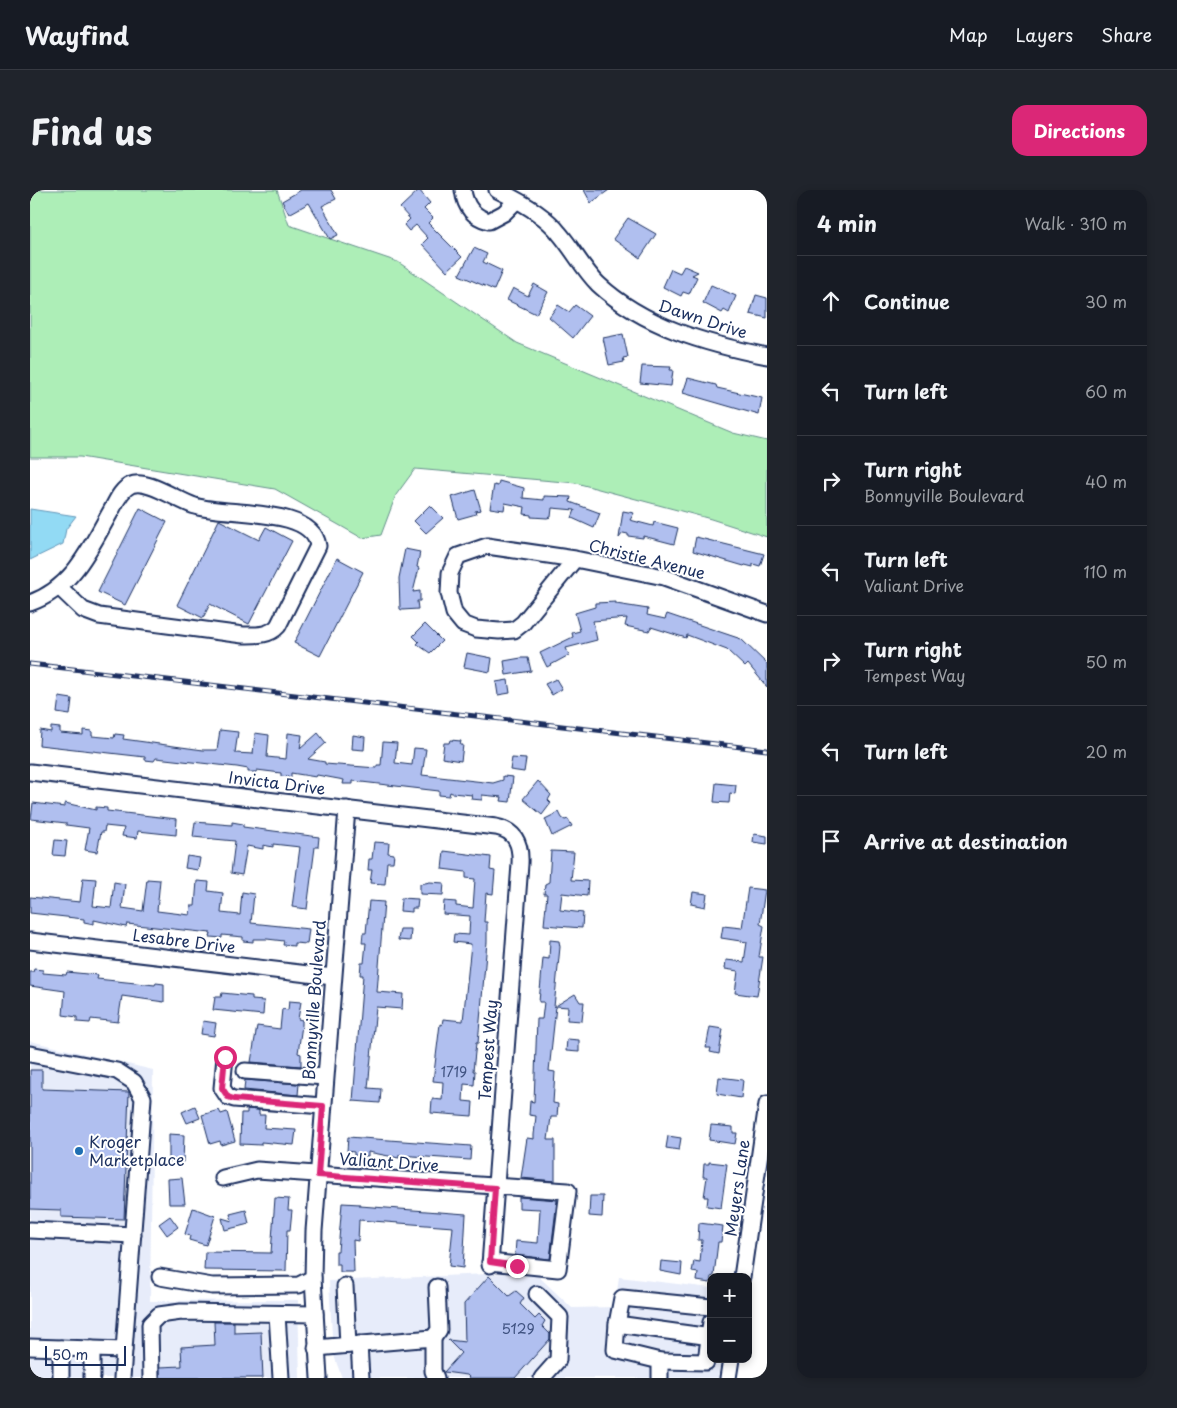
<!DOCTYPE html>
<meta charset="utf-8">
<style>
body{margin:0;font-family:"Playpen Sans",sans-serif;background:#20242c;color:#f1f3f6}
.controls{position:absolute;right:15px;bottom:15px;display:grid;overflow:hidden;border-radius:10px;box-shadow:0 2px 8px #0003}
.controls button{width:45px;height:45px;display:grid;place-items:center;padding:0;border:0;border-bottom:1px solid #363941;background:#171b24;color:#f1f3f6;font:25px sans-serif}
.scale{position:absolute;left:15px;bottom:12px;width:81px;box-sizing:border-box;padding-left:5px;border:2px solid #1b2f5e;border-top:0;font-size:14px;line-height:18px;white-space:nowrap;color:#1b2f5e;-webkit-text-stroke:4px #fff;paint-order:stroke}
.stop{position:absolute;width:15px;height:15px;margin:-11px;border:4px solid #db2777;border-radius:50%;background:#fff}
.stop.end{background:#db2777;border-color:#fff;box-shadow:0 1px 5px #0008}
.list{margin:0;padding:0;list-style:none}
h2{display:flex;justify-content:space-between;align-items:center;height:65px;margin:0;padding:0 20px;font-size:21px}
h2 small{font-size:16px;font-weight:400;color:#9ea1a6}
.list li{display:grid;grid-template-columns:32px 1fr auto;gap:15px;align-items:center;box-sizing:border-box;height:90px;padding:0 20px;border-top:1px solid #363941}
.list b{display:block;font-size:19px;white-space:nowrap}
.list p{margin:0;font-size:16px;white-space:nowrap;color:#9ea1a6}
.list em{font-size:16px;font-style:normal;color:#9ea1a6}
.icon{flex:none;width:28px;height:28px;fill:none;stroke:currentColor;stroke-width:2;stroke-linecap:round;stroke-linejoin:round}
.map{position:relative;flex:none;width:737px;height:1188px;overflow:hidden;border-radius:15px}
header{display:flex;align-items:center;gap:30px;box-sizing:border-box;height:70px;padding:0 25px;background:#171b24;border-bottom:1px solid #363941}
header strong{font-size:24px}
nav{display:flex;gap:28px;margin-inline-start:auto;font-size:18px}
.intro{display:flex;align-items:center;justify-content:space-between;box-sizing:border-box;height:120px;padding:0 30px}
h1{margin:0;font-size:35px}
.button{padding:12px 22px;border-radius:15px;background:#db2777;color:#fff;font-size:18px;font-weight:700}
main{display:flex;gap:30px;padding:0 30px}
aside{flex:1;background:#171b24;border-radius:15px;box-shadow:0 2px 8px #0003}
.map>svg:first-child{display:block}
</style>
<header>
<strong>Wayfind</strong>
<nav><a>Map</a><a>Layers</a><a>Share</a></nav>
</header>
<div class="intro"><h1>Find us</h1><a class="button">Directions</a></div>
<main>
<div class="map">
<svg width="737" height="1188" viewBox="0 0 737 1188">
<rect width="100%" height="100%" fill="#fff"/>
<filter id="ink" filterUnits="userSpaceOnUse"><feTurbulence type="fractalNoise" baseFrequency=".02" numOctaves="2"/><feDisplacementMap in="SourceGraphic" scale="10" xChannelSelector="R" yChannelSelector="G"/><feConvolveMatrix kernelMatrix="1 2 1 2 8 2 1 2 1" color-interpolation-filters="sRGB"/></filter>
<g filter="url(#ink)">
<g fill="#e7ecfa">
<path d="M0,851L123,880L120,1111L268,1110L270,1188H0Z"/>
<path d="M504,1082L542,1118L585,1117L589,1087L681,1098V1169H691L688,1188H312L303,1163L299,1091Z"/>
</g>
<path fill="#adeeb7" stroke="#648e8a" d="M0,0H247L259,35L368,72L487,153L703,243L737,251V347L681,329L546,293L385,279L366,305L351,345L332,348L245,299L50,267H0Z"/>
<path fill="#92daf4" stroke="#6296b8" d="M0,319L46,326L36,339L33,354L0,370Z"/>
<g fill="#b0bfef" stroke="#1b2f5e">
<path d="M271,0H301L306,9L292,16L308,45L300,49L279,13L259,24L252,11Z"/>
<path d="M389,0L400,13L394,19L403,28L398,33L432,67L417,81L392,54L398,48L386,35L379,41L374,35L380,29L370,18Z"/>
<path d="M554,0H579L561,13Z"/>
<path d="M598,28L626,44L610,68L583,49Z"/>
<path d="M444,58L457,64L453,72L472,81L464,100L429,85Z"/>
<path d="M654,76L668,82L662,85L667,87L659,104L653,102L651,106L633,97L641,79L650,83Z"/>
<path d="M504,94L518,102L506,124L477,110L483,98L498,106Z"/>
<path d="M681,95L706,106L699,123L694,120L692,123L673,113Z"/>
<path d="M726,105L737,108V128L720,124Z"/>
<path d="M528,115L539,122L545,115L560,126L543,148L519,127Z"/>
<path d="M593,144L598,167L593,168L594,172L579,175L573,148Z"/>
<path d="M612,176L641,177L640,180H643L641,196L610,193Z"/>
<path d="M658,188L686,195L687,198L732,208L729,225L653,203Z"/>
<path d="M469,291L494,298L493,308L514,310V306L541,307L540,312L570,323L564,338L542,328L545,320L522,318L521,327L517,328L501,327V325L494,324L495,317L475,313L474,320L460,318L464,295L468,296Z"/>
<path d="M445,300L451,320L445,321L446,324L428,329L422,307Z"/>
<path d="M400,315L413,328L396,343L384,331Z"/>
<path d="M110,318L137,332L95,415L68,402Z"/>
<path d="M593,321L604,323L600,330L623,336L624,332L648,338L644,354L613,346V348L598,346V344L593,343L589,348Z"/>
<path d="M189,330L229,350L236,337L262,351L219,434L180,414L173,428L147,415Z"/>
<path d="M666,347L734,364L730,376L723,374V377L715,375L714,376L663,361Z"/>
<path d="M375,359L390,362L387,377L389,378L383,402L390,401V411H387L388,419L372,420L370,419L369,388Z"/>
<path d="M307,368L333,382L290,466L264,453Z"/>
<path d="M586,412V414L618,419L617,425L635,429L637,424L711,449L737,474V497L718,474L715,477L697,460L657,445L656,448L621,437L619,441L595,436L597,428L563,431L567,450L536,458L539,465L517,477L510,463L543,447L542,443L550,441L545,423L565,417V413Z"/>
<path d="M395,434L412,451L400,463L387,454L389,452L383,446Z"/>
<path d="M437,463L462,468L460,482L434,477Z"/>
<path d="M491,468H498L501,481L476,485L474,471Z"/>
<path d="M526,489L532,499L522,505L515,494Z"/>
<path d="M478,490L480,503L468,505L466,492Z"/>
<path d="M29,507L42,509L40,525L27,523Z"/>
<path d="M21,537L30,538V543L53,545V540L62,541V546L84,548L85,544L94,545L93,549L173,560H187L190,540L208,542L205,563L223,564L225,543L239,545L237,567L256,569L258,543L272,545L270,559L288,543L296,553L278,569L295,572V574L347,578V575H351L353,552L367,553L365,573L382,575L384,558L396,559L392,585L463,593L473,590V586L483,587L480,612L471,611L472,607L452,605V610L441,609L442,605L422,603L420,602L419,606L409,605V601L323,591V594H313L314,590L287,585L286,587L261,583V587L251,586V583L227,580L226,582H218V579L207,577L126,568L124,571L115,570V567L9,555L10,540L21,542Z"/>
<path d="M323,545L335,547L334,560L322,559Z"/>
<path d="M420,550L431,551L430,555H433L431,571L412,568L414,553H419Z"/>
<path d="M482,568L496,569L494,582L480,580Z"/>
<path d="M508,591L521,605L518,610L521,613L512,625L493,609Z"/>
<path d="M686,593L706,595L705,604L700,603L699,613L684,612Z"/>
<path d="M3,613L35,617V613L66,620V617L77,618V621L147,629L146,645L108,641L107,648L92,646L94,638L75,636L74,642H71L67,662L55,660L59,638L36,635V633L1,629Z"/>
<path d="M529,622L532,628L535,630L538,629L542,636L522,646L515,629Z"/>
<path d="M165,632L202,635V632L213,634V637L289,647L288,657H285L277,719L262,717L270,657L243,654V657L233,655V659L217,656L212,685L201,683L205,651L163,647Z"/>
<path d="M724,644L737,646V654L723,652Z"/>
<path d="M25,650L37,651L35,666L23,665Z"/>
<path d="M344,652L359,653L358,663L364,664L363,672H357L355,694L340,693L342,680H338L339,669H342Z"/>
<path d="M414,661L461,667L460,680L465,681L463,704L456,703L454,732H457V752L448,853H446L443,881H445L444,895L434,894L433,911L443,912L442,926L401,923L402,909L412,910L413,892L403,891L410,834L412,835L413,829L433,831L441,754L423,752L424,744L439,745L440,726L413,724L414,711L426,712V716L443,718L445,689L436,688V682L412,679Z"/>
<path d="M521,661L544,662L541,690L558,691L557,706L532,703L530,720L553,723L552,738L514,735L517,704H514L515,694L519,692Z"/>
<path d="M157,666L170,668L168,680L155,678Z"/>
<path d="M53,688L66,689L63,716L81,718L84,692L95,694L92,718L113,721L117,689L130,690L127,721L160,725L161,716H165L167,691L179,692L178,701L193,703L191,723L210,725L212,702L224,704L221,733L279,739L277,754L264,753V756L253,755L254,751L237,749H223V752L213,751V747L192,745V748L180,747L181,743L97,734L96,737L64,730V734L54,732V729L0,723V707L50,712Z"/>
<path d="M400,692L414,693L413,705L390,704V694Z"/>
<path d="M718,698L735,700L730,734L734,736L729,767H733L727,806L705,803L708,781L695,779L696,770L714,772L717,752L691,748L693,736L712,738Z"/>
<path d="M663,702L677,704L675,717L661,714Z"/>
<path d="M371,708L388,709L387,718H382V722L370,721Z"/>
<path d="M339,711L354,712L347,802L373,804L372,819L346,817L338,898L351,899L350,913L323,911L333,785H330L331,773H334L336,753H332L333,743H336Z"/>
<path d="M370,739H381L380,751L368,750Z"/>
<path d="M520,750L529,751L530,757L524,817L545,804L550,812H554L552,831L537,830L538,817L526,816L519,881L525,882L523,913L528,914L527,927H521L518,950H525V991L491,988L497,948L504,949V945L506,926L499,925L500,911L504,912L507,829H512L514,812H509L513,768L519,769Z"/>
<path d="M4,779L13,780V783L36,785L37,782L57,784L68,785L67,789L125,795L126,793L134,794V812L92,806L88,832L61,829L60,833L47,832V827L33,825L35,801L0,796V782H3Z"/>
<path d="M192,803L222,806V810L234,811L233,825L183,820L185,807H191Z"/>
<path d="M259,811L271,812L268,829L272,830V835L268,863L271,864V876L221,872L227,836L250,839L252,819L258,820Z"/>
<path d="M173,831L186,833L184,846L171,844Z"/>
<path d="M680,837L693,839L689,864L680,862L681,858H676Z"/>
<path d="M537,849L549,850V862L536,861Z"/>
<path d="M0,880H12V899L99,902L94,1029L31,1027V1020L0,1019Z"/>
<path d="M689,887L713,890L711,908L687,904Z"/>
<path d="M215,890L269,894L268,905L214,900Z"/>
<path d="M165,916L170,928L157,933L152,922Z"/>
<path d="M217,919L229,920V925H235L234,938L266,940L264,955L231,952V955L210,954L211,923H217Z"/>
<path d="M189,920L191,924L197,922L205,951L191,955L190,951L180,954L172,925Z"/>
<path d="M681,935L703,937V943H707L705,954L679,950Z"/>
<path d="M139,944L154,945L153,972L139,971Z"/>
<path d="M638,946L651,948L649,960L636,958Z"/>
<path d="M318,947L441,956L440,970L369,965V968L338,962V966L324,965V962L317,961Z"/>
<path d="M679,972L697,974L691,1018L677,1016L678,1007H674L677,987H673L674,974H679Z"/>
<path d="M152,988L155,1014H139L138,989Z"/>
<path d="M560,1006H573L572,1027L559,1026Z"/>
<path d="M489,1007L527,1010L520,1069L485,1065L486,1051L508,1053L510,1019L489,1018Z"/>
<path d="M245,1008L259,1009L258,1020H262L260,1040H257L256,1081L174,1080L175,1062L241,1063Z"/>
<path d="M312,1013L330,1014V1016L436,1024L433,1078L419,1076L423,1037L329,1030L328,1051L323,1050L324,1082H310V1074H306V1061H308Z"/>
<path d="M163,1018L185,1026L176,1055L159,1050L160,1046L155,1044Z"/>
<path d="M216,1020L219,1034L195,1040L192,1028L202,1031L200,1024Z"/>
<path d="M140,1026L148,1037L137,1045L129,1034Z"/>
<path d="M669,1033L693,1036L691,1052H688L684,1086L681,1087L680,1093L667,1091L668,1083L662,1082L664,1071L670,1072L672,1050H668Z"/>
<path d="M631,1071L652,1073L651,1085L630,1081Z"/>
<path d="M459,1086L479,1106L486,1101L494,1108L490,1114L505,1129L509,1125L515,1131L512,1136L520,1144V1149L485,1188H440L437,1185L414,1182L431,1163L418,1150L435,1152L434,1114Z"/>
<path d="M184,1132H204V1143L231,1142L233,1188H130V1177L152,1176L151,1157L185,1155Z"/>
</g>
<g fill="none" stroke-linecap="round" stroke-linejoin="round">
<defs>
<g id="minor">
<path d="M433,0C435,16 443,27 459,31L474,23L486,11"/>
<path d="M467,0C488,10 515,25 529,43C543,59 553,79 568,94C614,137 677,154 737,166"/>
<path d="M545,369L493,433L484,440L469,441L446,439L433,434L424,423L419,403L420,383L428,366L457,356L545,369L634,387L737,424"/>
<path d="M0,413C43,398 60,358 81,321C86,312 91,299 101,295C117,288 148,311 165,316C193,326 283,316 288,356L248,436C239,446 226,445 213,445L69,426L53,420L30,398"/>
<path d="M0,582L466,637C487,641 491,656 490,674L460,1075"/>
<path d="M0,751L303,787"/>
<path d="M0,864L87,881L104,892L113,908L94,1160L0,1157"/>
<path d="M195,867L192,898L198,907L204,909L293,916"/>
<path d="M215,881L295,887"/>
<path d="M193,988L227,980L538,1001L528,1079L460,1072"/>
<path d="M0,1040L103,1045"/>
<path d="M130,1087L182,1096L269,1095L283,1088"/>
<path d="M712,1087L737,914"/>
<path d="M315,1096L318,1155"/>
<path d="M507,1104L530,1127L528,1170L512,1188"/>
<path d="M247,1124L251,1188"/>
<path d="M587,1134L592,1108L681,1117"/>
<path d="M403,1148L409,1140L407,1097"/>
<path d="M329,1154L331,1188"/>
<path d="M286,1158L403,1148V1181L406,1188"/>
<path d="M630,1171L676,1172L681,1132"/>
<path d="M31,1188V1158"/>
<path d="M62,1188V1159"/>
<path d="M92,1188L94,1160"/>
<path d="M121,1188L120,1134L129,1125L151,1122L285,1124"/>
<path d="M289,1188L283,1088L284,1041L317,619"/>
<path d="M630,1188V1171L585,1160L587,1134L681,1147"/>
<path d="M698,1188L701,1169"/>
</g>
</defs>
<use href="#minor" stroke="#1b2f5e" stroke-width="19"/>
<use href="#minor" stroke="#fff" stroke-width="15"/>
<defs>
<path id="rail" d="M0,474L737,560"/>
</defs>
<use href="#rail" stroke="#1b2f5e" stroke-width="5"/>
<use href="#rail" stroke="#fff" stroke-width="3" stroke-dasharray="9" stroke-linecap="butt"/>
</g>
</g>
<g fill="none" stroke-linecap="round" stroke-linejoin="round" filter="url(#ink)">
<path stroke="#db2777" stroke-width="6" d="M195,867L192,898L198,907L204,909L293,916L288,985L465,998L460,1072L487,1076"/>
</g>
<circle fill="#1f6fb2" stroke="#fff" stroke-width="2" cx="49" cy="961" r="5"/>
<g text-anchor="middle" stroke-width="4" stroke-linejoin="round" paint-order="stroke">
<g font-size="14" fill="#405382">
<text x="424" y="887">1719</text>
<text x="488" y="1144">5129</text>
</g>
<g font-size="16" fill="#1b2f5e" stroke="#fff">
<text transform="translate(673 129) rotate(18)" y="6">Dawn Drive</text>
<text transform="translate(617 369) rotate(14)" y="6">Christie Avenue</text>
<text transform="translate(247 593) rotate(7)" y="6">Invicta Drive</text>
<text transform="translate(154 751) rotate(7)" y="6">Lesabre Drive</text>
<text transform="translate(284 810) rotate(-86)" y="6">Bonnyville Boulevard</text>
<text transform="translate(458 860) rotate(-86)" y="6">Tempest Way</text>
<text transform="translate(359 972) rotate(4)" y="6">Valiant Drive</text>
<text transform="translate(707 998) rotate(-82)" y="6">Meyers Lane</text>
</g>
<g font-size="16" fill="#1b2f5e" stroke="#fff" text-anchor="start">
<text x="59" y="958">Kroger<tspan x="59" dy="18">Marketplace</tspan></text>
</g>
</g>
</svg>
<div class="controls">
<button>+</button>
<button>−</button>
</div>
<div class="scale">50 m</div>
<div class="stop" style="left:195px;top:867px"></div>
<div class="stop end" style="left:487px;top:1076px"></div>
</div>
<aside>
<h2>4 min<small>Walk · 310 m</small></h2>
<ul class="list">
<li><svg class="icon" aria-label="ahead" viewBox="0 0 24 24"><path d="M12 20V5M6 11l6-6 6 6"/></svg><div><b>Continue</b></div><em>30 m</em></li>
<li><svg class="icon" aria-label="left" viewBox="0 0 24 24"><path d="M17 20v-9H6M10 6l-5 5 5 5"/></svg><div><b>Turn left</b></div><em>60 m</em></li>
<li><svg class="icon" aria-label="right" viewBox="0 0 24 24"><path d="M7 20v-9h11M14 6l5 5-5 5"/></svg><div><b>Turn right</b><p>Bonnyville Boulevard</p></div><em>40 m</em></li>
<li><svg class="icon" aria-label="left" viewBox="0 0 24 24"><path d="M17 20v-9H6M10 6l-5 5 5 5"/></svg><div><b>Turn left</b><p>Valiant Drive</p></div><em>110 m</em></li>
<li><svg class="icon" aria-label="right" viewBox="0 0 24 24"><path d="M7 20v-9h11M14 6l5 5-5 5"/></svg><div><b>Turn right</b><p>Tempest Way</p></div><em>50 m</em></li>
<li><svg class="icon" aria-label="left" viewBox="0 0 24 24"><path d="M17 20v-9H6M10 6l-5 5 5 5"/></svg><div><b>Turn left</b></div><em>20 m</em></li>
<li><svg class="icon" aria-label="arrive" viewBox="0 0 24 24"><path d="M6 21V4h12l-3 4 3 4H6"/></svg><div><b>Arrive at destination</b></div></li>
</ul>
</aside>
</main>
